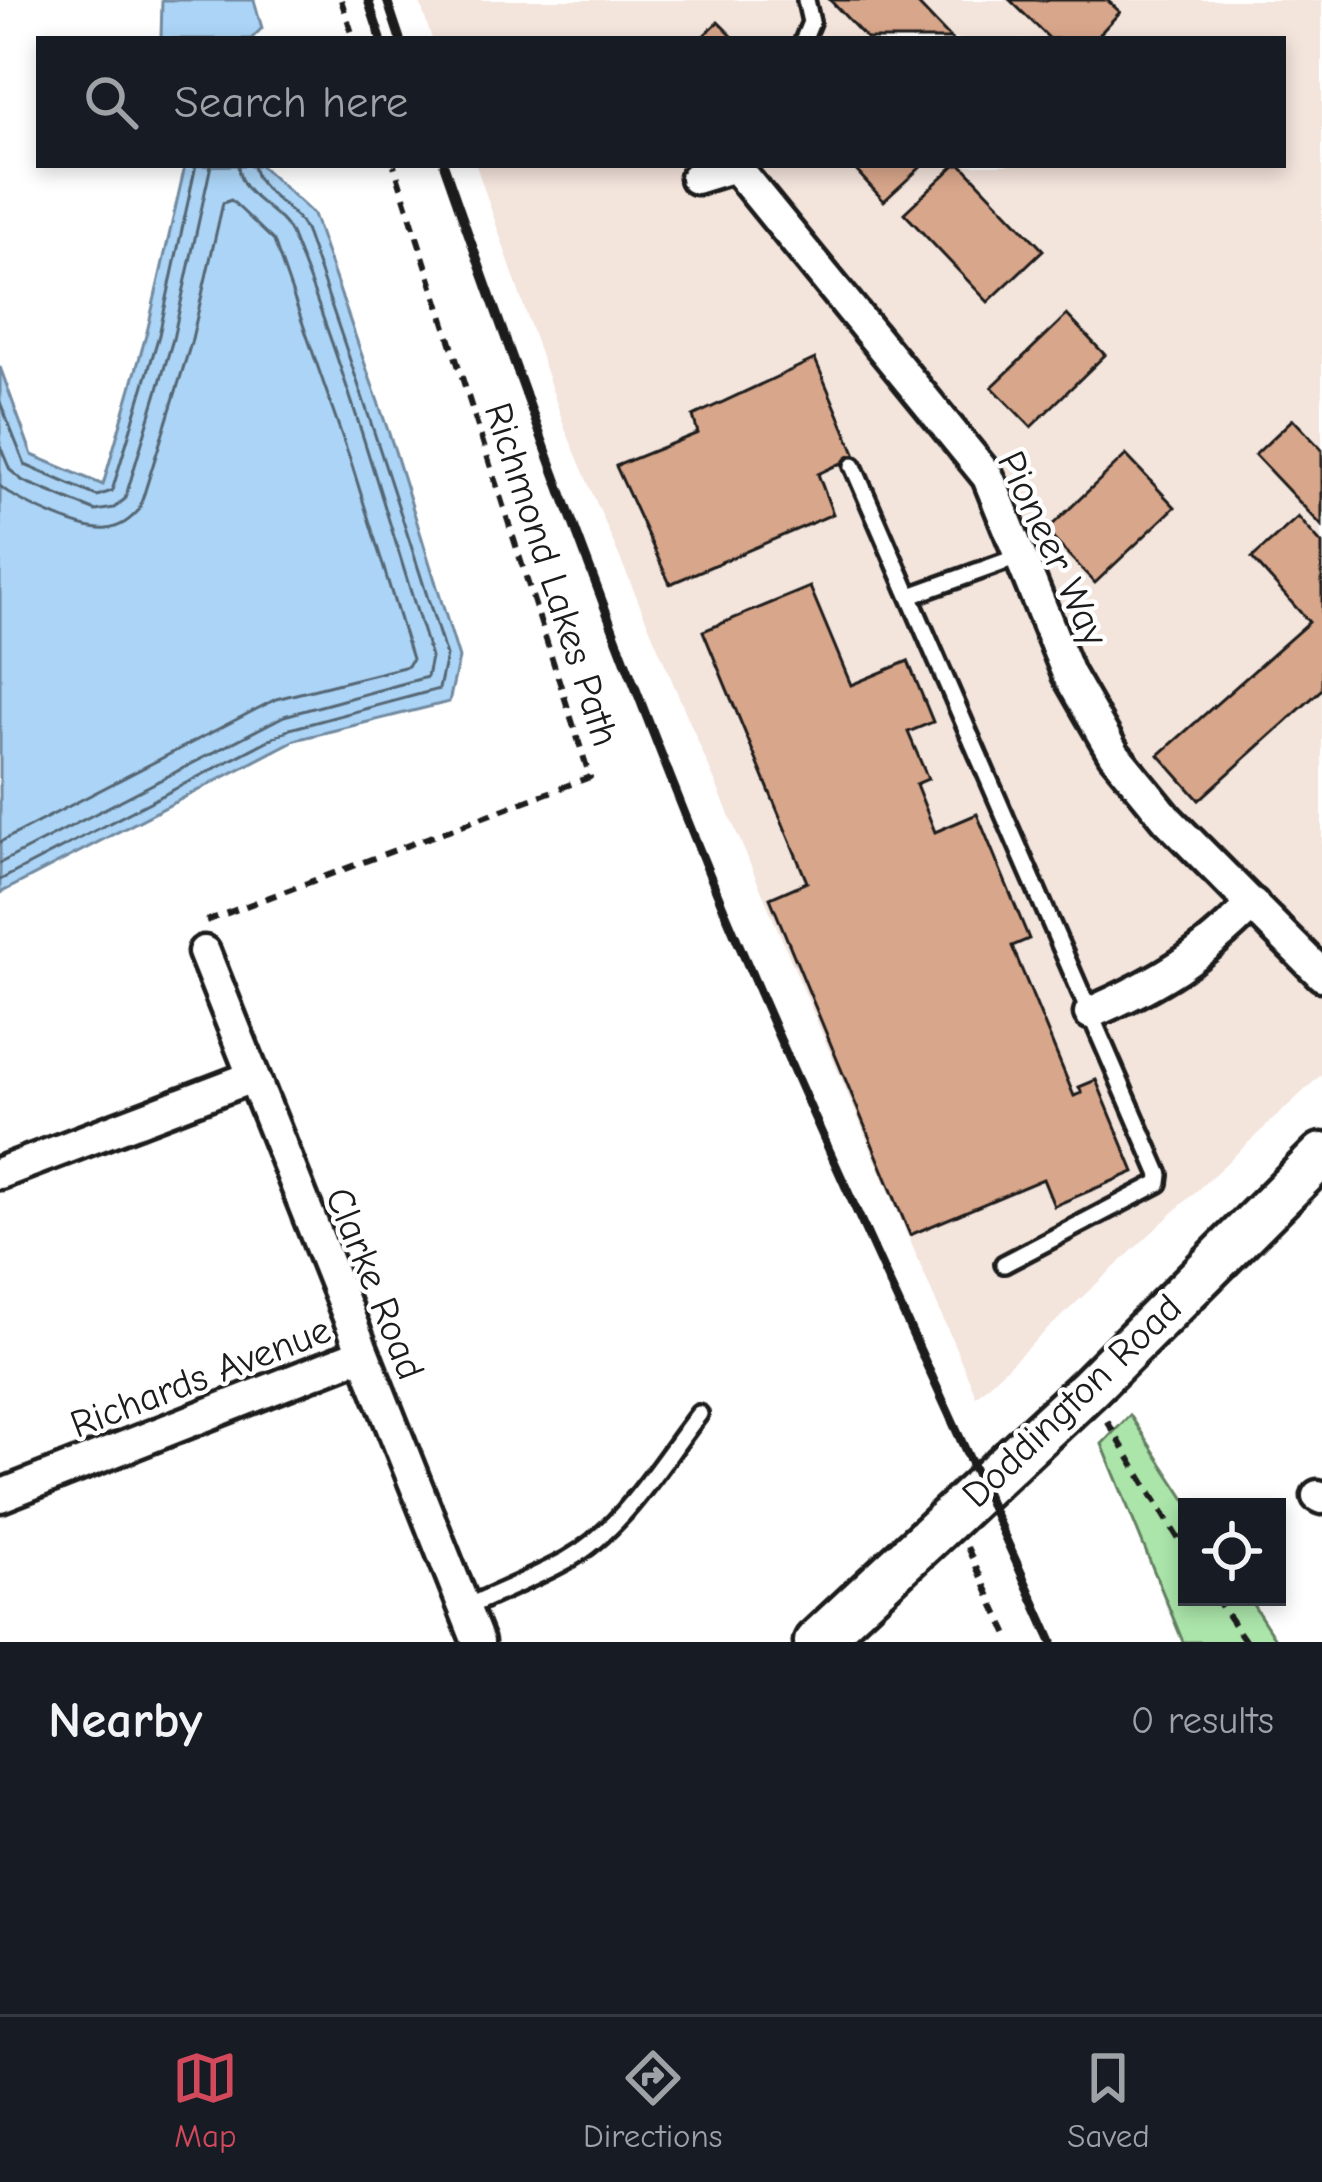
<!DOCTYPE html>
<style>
body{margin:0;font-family:"Comic Neue",sans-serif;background:#242831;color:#f1f3f6}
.controls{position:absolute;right:36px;bottom:36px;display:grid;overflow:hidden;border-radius:0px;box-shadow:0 6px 18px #0003}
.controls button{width:108px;height:108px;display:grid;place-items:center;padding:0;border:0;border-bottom:3px solid #363941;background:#171b24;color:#f1f3f6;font:60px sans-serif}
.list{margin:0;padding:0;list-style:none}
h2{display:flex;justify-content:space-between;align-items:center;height:156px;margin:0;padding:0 48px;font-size:51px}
h2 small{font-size:39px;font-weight:400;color:#9ea1a6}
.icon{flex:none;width:66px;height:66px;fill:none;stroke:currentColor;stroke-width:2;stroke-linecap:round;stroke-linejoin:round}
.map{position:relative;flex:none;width:1322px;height:1642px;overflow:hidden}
.search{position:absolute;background:#171b24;box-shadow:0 6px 18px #0003;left:36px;right:36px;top:36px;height:132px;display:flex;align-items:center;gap:30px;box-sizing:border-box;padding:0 42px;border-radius:0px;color:#9ea1a6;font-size:45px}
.sheet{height:372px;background:#171b24}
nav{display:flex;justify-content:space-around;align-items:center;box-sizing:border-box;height:168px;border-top:3px solid #363941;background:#171b24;font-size:33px;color:#9ea1a6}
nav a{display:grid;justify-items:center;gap:6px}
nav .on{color:#d1495b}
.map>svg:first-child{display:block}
</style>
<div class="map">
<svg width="1322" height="1642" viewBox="0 0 1322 1642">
<rect width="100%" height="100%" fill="#fff"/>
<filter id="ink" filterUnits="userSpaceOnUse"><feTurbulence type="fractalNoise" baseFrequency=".00833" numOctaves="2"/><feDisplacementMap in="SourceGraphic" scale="24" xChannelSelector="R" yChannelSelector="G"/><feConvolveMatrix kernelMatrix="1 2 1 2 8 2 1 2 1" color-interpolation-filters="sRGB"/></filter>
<g filter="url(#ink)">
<path fill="#f3e4dc" d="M419,0H1322V1074L976,1396L566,431L476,165H1283V39H432Z"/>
<path fill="#abe5aa" stroke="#648063" stroke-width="3" d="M1130,1415L1190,1507L1187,1597H1248L1277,1642H1183L1102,1444Z"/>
<g fill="#abd4f6" stroke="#728a9f" stroke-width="3">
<path d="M162,0H254L262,28L251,39H161Z"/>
<path d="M260,165L313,214L394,448L459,658L449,702L295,740L0,893V367L32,455L103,485L147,332L185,166Z"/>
</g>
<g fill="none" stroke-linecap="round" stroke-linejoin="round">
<g stroke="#556673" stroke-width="3">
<path d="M0,402L25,465L97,496L112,491L159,335L196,165"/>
<path d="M0,446L10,470L23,481L96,511L114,508L125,499L173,339L211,165"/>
<path d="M0,486C18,502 83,532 107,529C121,527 130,520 139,510L191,343L223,203L231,200L274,241L351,462L412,659L408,666L276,699L0,842"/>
<path d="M0,863L284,716L427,677L431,657C387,517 347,372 292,236C280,207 239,199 238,165"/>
<path d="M0,880L290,729L439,689L446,656C402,515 356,375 307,235C298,207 256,193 253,165"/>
</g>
</g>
<g fill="#d8a68b" stroke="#1c1c1c" stroke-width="3">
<path d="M830,0H914L951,39H867Z"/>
<path d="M1010,0H1107L1120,12L1095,39H1050Z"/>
<path d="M718,22L735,39H700Z"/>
<path d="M851,165H923L884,201Z"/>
<path d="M955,165H962L1043,250L988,302L904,213Z"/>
<path d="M1067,315L1105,355L1031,427L992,387Z"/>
<path d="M815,359L856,456L818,474L833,514L670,584L616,466L698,433L693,416Z"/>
<path d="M1293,419L1322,450V526L1255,455Z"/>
<path d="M1126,455L1175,507L1095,583L1046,531Z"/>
<path d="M1298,517L1322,544V689L1199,800L1159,755L1309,622L1252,558Z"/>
<path d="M810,587L851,685L908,661L933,722L908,732L928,779L916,784L935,832L977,814L1029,939L1012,946L1074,1096L1082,1093L1079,1087L1096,1080L1134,1172L1054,1206L1043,1179L910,1235L770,898L807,882L703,631Z"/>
</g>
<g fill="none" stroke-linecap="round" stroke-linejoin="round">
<defs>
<g id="service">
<path d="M804,39L811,22L806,0"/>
<path d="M853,466L1160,1175L1159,1183L1004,1264"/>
<path d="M910,596L1018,557"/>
<path d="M465,1608C498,1592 535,1578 567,1560C623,1529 660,1464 699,1414"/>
</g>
<g id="minor">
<path d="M736,168L988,477L1068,674L1114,754L1168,820L1322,975"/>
<path d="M696,178L738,165"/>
<path d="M204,952L478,1642"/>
<path d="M1090,1013C1161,982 1199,958 1253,904"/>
<path d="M0,1173L252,1077"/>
<path d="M0,1496L361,1354"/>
<path d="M1318,1496L1322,1498"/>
</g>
<path id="secondary" d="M816,1642L1089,1388L1322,1155"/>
</defs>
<use href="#service" stroke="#1c1c1c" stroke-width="24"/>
<use href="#minor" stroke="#1c1c1c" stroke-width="39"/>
<use href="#secondary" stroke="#1c1c1c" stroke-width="51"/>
<g stroke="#1c1c1c" stroke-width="6" stroke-dasharray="12 9" stroke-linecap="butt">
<path d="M341,0L354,39"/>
<path d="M206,921L590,777L394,165"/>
<path d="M1107,1421L1187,1553"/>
<path d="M967,1547L1011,1642"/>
<path d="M1215,1597L1246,1642"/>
</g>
<use href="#service" stroke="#fff" stroke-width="15"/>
<use href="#minor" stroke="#fff" stroke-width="30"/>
<use href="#secondary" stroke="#fff" stroke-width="42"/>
<g stroke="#1c1c1c" stroke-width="9">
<path d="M368,0L381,39"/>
<path d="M387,0L400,39"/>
<path d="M444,165C527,402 613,638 708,871C816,1131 938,1385 1052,1642"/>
</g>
</g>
</g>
<g text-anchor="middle" stroke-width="9" stroke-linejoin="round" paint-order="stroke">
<g font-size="39" fill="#1c1c1c" stroke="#fff">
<text transform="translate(1054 548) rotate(65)" y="14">Pioneer Way</text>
<text transform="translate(553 574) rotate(72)" y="14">Richmond Lakes Path</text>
<text transform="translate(376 1283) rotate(68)" y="14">Clarke Road</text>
<text transform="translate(200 1376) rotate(-21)" y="14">Richards Avenue</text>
<text transform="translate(1071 1400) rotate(-44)" y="14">Doddington Road</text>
</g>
</g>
</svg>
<div class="controls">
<button><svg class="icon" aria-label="locate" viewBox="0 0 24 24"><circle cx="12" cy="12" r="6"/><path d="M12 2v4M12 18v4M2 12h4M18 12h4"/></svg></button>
</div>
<div class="search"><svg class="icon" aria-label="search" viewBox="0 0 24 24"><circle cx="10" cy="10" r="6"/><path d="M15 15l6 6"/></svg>Search here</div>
</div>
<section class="sheet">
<h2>Nearby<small>0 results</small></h2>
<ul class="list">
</ul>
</section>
<nav>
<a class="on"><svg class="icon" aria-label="map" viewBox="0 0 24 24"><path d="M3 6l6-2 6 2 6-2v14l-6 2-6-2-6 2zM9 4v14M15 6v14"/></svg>Map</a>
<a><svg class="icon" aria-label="directions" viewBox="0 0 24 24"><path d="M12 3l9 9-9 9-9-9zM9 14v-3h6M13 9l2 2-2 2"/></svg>Directions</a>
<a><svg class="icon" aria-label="saved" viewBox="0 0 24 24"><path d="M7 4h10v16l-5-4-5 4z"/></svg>Saved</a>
</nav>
